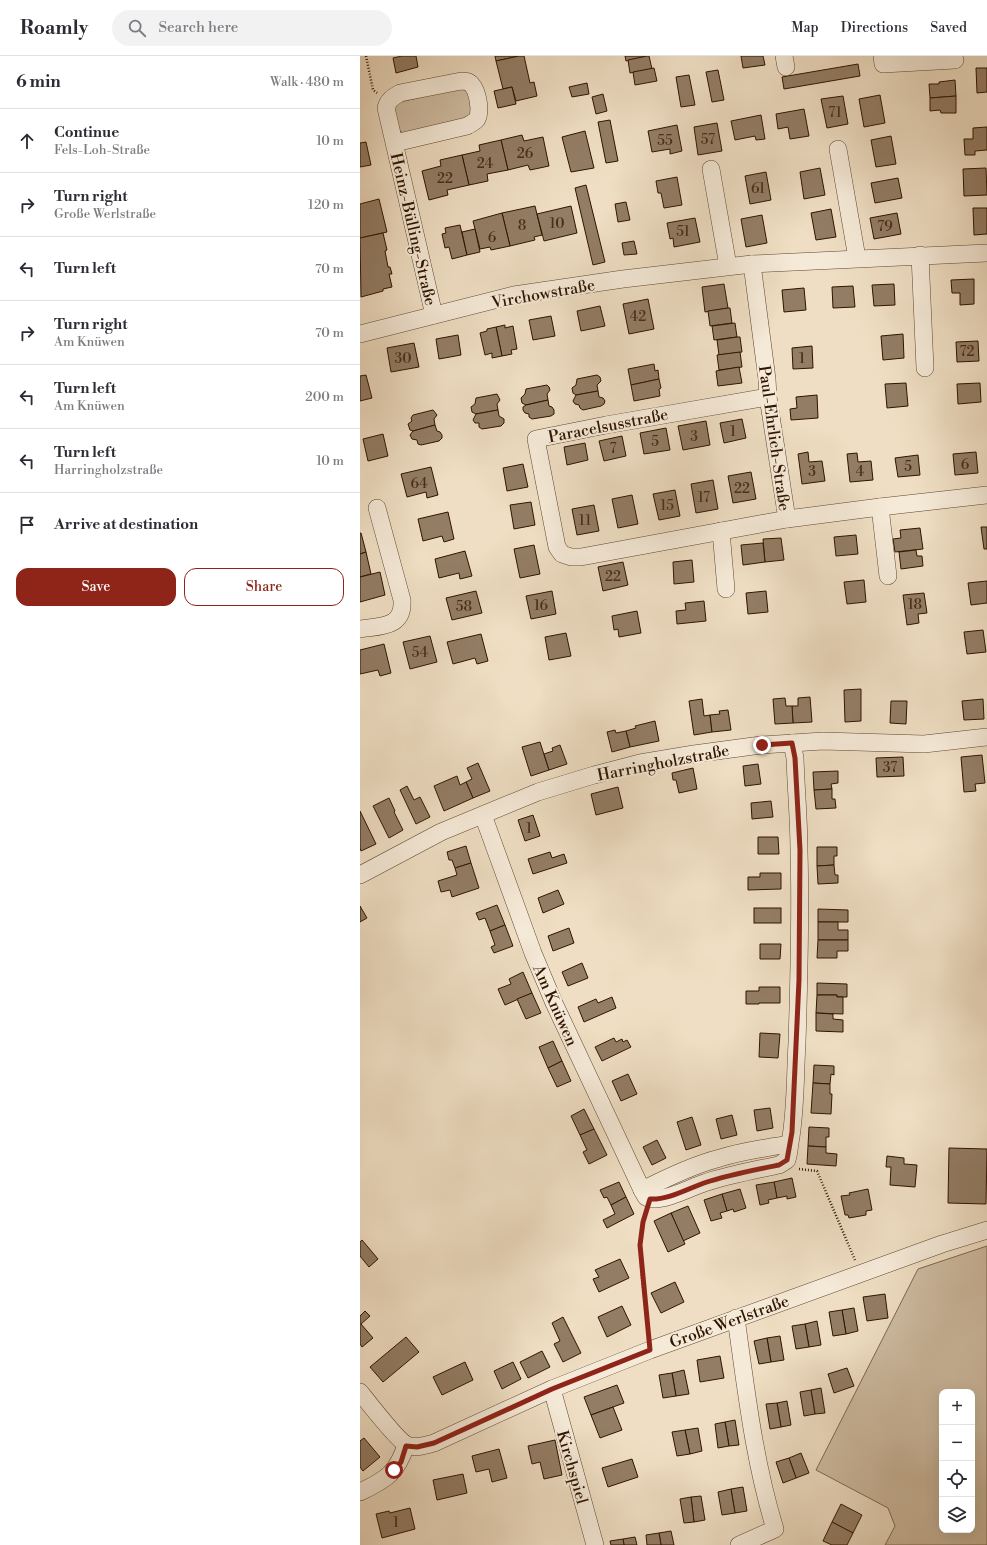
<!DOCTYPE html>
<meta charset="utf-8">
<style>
body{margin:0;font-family:"Libre Bodoni",serif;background:#f2f2f3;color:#2b2b33}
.controls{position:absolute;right:12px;bottom:12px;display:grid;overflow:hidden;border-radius:8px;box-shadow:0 4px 16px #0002}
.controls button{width:36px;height:36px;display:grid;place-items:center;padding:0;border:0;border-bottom:1px solid #e1e1e2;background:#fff;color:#2b2b33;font:20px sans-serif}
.stop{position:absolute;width:12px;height:12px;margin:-9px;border:3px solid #8f2418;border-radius:50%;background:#fff}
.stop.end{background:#8f2418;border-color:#fff;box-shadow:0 1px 4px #0008}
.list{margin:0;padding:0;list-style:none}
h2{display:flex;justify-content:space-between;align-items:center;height:52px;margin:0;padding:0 16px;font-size:17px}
h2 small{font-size:13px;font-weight:400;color:#7c7c81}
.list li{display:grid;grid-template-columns:26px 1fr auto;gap:12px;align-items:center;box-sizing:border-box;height:64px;padding:0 16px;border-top:1px solid #e1e1e2}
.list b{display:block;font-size:15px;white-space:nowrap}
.list p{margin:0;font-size:13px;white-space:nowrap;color:#7c7c81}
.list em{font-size:13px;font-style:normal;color:#7c7c81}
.actions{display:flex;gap:8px;padding:12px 16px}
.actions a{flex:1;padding:9px 0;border:1px solid #8f2418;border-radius:12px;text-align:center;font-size:14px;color:#8f2418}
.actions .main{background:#8f2418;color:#fff}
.icon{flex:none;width:22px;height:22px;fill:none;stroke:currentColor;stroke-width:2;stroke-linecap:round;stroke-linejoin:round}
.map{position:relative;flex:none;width:627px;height:1489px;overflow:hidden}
header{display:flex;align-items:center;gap:24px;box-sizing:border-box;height:56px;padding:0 20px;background:#fff;border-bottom:1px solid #e1e1e2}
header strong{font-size:19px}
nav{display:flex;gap:22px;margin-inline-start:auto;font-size:14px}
.search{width:280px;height:36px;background:#f2f2f3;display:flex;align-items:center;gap:10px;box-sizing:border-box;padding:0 14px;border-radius:22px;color:#7c7c81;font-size:15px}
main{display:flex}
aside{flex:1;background:#fff}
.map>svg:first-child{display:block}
</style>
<header>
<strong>Roamly</strong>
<div class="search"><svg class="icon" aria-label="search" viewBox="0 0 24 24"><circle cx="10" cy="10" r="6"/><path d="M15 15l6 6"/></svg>Search here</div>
<nav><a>Map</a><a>Directions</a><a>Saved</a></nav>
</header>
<main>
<aside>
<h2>6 min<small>Walk · 480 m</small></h2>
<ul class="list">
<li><svg class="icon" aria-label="ahead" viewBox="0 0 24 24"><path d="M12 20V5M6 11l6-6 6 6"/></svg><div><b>Continue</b><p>Fels-Loh-Straße</p></div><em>10 m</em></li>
<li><svg class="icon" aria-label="right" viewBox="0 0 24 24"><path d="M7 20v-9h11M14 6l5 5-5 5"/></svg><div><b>Turn right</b><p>Große Werlstraße</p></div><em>120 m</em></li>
<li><svg class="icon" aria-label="left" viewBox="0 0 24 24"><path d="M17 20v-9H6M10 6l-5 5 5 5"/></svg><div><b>Turn left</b></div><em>70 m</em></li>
<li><svg class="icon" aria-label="right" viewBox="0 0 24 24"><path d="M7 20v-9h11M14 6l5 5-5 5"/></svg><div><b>Turn right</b><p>Am Knüwen</p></div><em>70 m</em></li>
<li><svg class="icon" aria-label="left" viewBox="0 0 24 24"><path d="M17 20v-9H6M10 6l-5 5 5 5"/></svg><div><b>Turn left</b><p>Am Knüwen</p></div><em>200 m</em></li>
<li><svg class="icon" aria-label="left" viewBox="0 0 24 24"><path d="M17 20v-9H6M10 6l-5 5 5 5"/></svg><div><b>Turn left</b><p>Harringholzstraße</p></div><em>10 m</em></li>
<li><svg class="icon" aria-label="arrive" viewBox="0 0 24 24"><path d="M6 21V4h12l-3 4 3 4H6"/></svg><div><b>Arrive at destination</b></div></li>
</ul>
<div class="actions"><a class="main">Save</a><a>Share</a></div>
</aside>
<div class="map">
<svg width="627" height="1489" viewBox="0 0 627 1489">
<rect width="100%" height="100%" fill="#efdec3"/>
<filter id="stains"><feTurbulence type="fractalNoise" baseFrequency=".005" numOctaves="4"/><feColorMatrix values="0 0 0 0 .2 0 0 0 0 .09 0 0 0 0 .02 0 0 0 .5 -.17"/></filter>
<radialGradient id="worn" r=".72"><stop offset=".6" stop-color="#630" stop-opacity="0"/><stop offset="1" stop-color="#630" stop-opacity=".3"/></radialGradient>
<g fill="#cebca2" stroke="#7e6851" fill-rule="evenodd">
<path d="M101,32L107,34L113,52L110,61L43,77L40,75L33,56L35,49L40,46Z"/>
<path d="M627,1190V1489H525L535,1470L528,1452L456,1414L558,1213ZM582,1336H612V1474H582Z"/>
</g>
<g fill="#937d65" stroke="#2f1400">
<path d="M42,0H56L58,11L36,17L33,2Z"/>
<path d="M135,0H159L136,5Z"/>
<path d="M159,0H164L170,27L174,26L177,40L156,45L152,31L143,33L136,5Z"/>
<path d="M265,0H287L266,5Z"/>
<path d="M287,0H289L292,13L270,17L268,4Z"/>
<path d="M381,0H403L405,9L383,12Z"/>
<path d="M498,8L500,20L424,33L422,21Z"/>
<path d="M294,12L297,25L275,29L273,16Z"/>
<path d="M616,12H627V36L617,37Z"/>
<path d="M358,14L364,44L352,46L346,16Z"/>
<path d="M329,19L335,49L321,51L316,21Z"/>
<path d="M595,24L596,40L570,42L569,28H579V26Z"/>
<path d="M227,27L229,38L212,41L209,31Z"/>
<path d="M152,31L156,48L138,52L134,35Z"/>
<path d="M243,38L247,55L236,58L232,41Z"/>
<path d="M520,39L525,67L504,71L499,43Z"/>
<path d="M483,40L488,68L467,72L461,43Z"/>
<path d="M596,40V57H581L580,54L570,55V42Z"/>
<path d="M444,53L449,80L430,83L428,71L418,73L416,58Z"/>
<path d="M401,59L405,83L396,84L395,80L375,84L371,65Z"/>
<path d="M250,64L258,105L246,107L238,66Z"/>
<path d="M357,67L362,95L338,99L334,71Z"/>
<path d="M317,69L322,95L310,98V93L292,96L288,75Z"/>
<path d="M627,71V94L615,95V99H605L604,83H613V72Z"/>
<path d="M225,75L234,112L211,116L202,81Z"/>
<path d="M162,79L164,85L183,81L189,110L170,114L168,109L148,114L141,84Z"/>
<path d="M531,80L536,108L516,111L511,84Z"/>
<path d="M141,84L148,114L127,118L128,125L109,129L102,99L120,95L119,89Z"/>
<path d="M6,86L11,109L0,111V87Z"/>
<path d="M102,99L109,129L87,134L88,139L69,144L62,115L81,110L80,104Z"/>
<path d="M460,112L465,139L444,143L440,116Z"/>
<path d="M626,112L627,139L604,140L603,113Z"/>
<path d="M406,116L411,144L390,148L385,120Z"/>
<path d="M317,121L322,149L304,152L301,137H298L296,125Z"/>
<path d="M538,122L542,142L515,147L511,127Z"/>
<path d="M226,129L245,206L233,209L215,132Z"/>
<path d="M19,143L27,176L0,182V148Z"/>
<path d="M266,146L270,164L258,166L255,148Z"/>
<path d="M175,150L182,179L174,181L175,184L150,190L142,157Z"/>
<path d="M211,150L217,177L184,185L177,158Z"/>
<path d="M613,152H627V178L614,179Z"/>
<path d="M471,153L476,181L456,184L451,157Z"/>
<path d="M142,157L150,190L131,194L130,191L120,193L113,165Z"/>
<path d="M537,157L541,178L514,183L510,162Z"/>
<path d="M402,159L407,187L386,191L381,163Z"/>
<path d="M335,162L340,186L314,191L313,182L310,183L307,167Z"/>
<path d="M100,169L107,199L92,203L89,191L85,192L82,178L86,177L85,172Z"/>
<path d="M115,173L120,196L107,199L102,176Z"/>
<path d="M23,177L27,194L25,195L28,211H30L32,218H29L32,231L23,233V235L1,241L0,182Z"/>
<path d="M274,185L277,198L264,199L262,187Z"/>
<path d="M614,223V248L600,249V237H592L591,224Z"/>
<path d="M364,228L368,252L345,256L342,231Z"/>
<path d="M534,228L535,249L514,250L512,229Z"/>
<path d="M493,230L495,251L473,252L472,231Z"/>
<path d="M444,232L446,254L424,256L422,234Z"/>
<path d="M288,243L294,273L269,278L263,248Z"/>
<path d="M240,250L245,270L221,275L217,255Z"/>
<path d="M368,252H370L372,267L350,270L348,255Z"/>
<path d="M191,260L195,280L173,284L169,264Z"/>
<path d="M375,267L377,281L354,284L352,270Z"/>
<path d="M145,269V272L153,270L157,293L151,294L152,298L142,300L136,271Z"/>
<path d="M136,271L142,300L132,302V297L125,299L120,277L127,275V273Z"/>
<path d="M543,278L544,302L523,304L521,280Z"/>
<path d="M98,279L101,299L79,303L76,283Z"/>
<path d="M377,281H380L382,296L359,299L357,284Z"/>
<path d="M618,285L619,305L597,306L596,286Z"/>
<path d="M54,287L59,311L31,316L27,292Z"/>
<path d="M452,290L453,312L433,313L432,292Z"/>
<path d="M380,296L382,311L359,314L357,299Z"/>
<path d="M294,308L295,315L298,314L299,323L271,329L268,313Z"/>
<path d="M379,311L382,327L358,330L356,315Z"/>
<path d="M6,319L12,342L0,345V320Z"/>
<path d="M237,319L240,321L241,325L237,329L238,335L216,339L213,337L212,332L216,329L217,323Z"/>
<path d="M299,323L301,332L299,333L300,340L274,345L271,329Z"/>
<path d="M546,327L548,350L527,352L525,328Z"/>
<path d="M620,327L621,346L598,348L597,328Z"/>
<path d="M187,329L189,331L190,334L187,338L188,344L166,349L162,347L161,342L165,338L166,333Z"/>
<path d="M238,335L239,341L243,342L245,345L244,348L241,350L223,354L220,352L219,349L215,348L213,345L216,339Z"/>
<path d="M137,338L140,344L137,348L138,354L116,358L112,356L111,351L115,348L116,342Z"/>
<path d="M457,339L458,362L431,364L430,353L437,352L436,341Z"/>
<path d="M188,344L189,350L192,351L194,354V358L191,360L172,363L169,361V358L165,357L163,354V351L166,349Z"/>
<path d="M73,354L77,359L74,363L75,369L53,375L50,374L48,368L52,365L51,362L53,359Z"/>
<path d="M138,354L139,360L144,363V367L141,370L122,373L119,371V367H115L113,364L116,358Z"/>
<path d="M382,363L386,382L364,387L360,367Z"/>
<path d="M346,365L350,389L323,394L318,370Z"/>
<path d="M75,369L77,375L80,376L82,379V382L79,385L61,389L58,388L57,384L52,383L50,379L53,375Z"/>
<path d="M306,372L310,394L284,398L280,377Z"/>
<path d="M23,378L28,400L8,405L3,383Z"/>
<path d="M262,380L266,400L244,405L239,385Z"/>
<path d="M225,387L228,404L207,409L204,391Z"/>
<path d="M448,396L449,406L462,405L465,425L442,428L438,398Z"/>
<path d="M616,396L618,417L595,419L593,398Z"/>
<path d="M497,397L498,406L511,405L513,424L490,426L487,398Z"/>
<path d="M558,399L560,419L538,421L535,402Z"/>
<path d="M163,408L168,431L147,435L143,412Z"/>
<path d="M71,411L78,439L67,442L66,436L47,441L41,418Z"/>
<path d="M391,416L396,443L373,447L368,420Z"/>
<path d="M353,424L358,453L336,457L331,428Z"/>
<path d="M315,434L320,460L299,464L293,438Z"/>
<path d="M272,439L278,468L258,472L252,443Z"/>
<path d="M171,446L175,469L154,473L150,449Z"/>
<path d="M234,449L239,475L217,479L212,453Z"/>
<path d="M88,456L94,483L84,486L82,480L63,485L58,463Z"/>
<path d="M621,471H627V493H624Z"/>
<path d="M560,472L563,493L535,496L533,483L541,482L540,474Z"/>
<path d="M0,477H1L6,496L0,498Z"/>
<path d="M496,479L498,498L476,500L474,481Z"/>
<path d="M421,482L424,504L405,506L403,483Z"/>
<path d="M403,487L405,506L383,509L381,489Z"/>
<path d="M174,489L180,518L160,522L154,493Z"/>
<path d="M556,494L557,500H562L563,510L541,513L539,496Z"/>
<path d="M105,495L112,520L100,523L99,517L79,522L75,503Z"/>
<path d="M6,496L11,518L0,521V498Z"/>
<path d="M332,504L334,526L314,528L313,506Z"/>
<path d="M263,506L268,529L243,535L238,511Z"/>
<path d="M20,516L25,539L0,546V521Z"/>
<path d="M504,524L506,546L487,548L484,526Z"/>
<path d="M627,525V547L611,549L608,527Z"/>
<path d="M116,535L122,557L92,564L86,542Z"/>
<path d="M192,535L196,558L171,563L166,540Z"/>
<path d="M406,535L408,556L388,558L386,537Z"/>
<path d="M564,537L567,557L558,558L559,567L547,569L543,539Z"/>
<path d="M344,545L346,565L317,568L316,555L326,554L325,547Z"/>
<path d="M277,555L281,577L259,581L258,573L254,574L252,560Z"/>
<path d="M623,574L626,596L607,598L604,576Z"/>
<path d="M206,577L211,600L189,604L185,581Z"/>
<path d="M121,578L128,605L117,608L115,602L93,608L87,586Z"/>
<path d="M70,580L77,606L50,613L43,586Z"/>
<path d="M24,588L31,617L20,620L18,614L0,618V594Z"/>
<path d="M501,633V665L485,666L484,634Z"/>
<path d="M450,641L452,666L433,667L432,650H438V642Z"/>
<path d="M425,642L426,650H432L433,667L415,668L413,643Z"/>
<path d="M342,643L344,660L350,659L352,676L334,679L329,645Z"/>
<path d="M623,643L624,663L604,664L602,645Z"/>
<path d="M531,645H547L546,668L530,667Z"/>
<path d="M368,654L371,674L352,676L350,659L360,658L359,655Z"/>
<path d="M295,665L299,685L270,691L266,675L276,672L275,670Z"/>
<path d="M255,674L256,677L266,675L270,691L252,696L247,676Z"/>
<path d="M180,686L189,714L171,720L162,691Z"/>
<path d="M200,689L207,708L189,714L184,698L193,695L192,692Z"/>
<path d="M622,699L625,727L615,728L616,735L604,736L601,701Z"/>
<path d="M543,701L544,720L517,721L516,702Z"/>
<path d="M118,707L130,735L113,742L106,726L112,723L107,712Z"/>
<path d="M398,708L401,728L385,730L383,710Z"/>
<path d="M333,712L337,733L319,737L316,724H313L312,717Z"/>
<path d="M478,715V727L471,728L472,733L454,734L453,716Z"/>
<path d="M97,720L100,729L106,726L113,742L84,755L74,730Z"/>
<path d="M47,730L54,744L60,741L70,761L56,768L40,734Z"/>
<path d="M258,731L263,752L236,759L231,738Z"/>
<path d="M472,733V743H475L476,752L456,753L454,734Z"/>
<path d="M29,742L35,755L34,756L43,774L29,782L13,750Z"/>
<path d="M411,745L413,761L392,763L391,747Z"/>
<path d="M0,755L16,788L1,795L0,792Z"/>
<path d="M173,759L180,780L165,785L158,764Z"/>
<path d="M398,781H418L419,798H398Z"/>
<path d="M106,790L111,807L95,812L92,804H89L87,796Z"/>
<path d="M457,791H477V800H474V809L457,810Z"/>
<path d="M190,796L192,802L204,798L207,807L173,818L168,803Z"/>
<path d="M111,807L119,832L92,841L90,834L81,836L78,825L97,819L95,812Z"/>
<path d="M474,809L475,819H478V827L458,828L457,810Z"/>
<path d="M400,817H421V833L388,834V821H400Z"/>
<path d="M198,834L204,848L183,857L178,842Z"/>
<path d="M137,849L145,869L130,875L125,862L119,864L116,857Z"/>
<path d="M0,850L7,862L0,866Z"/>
<rect x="394" y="852" width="27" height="15"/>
<path d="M458,853L488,854V866H458Z"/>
<path d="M458,866H478V874H488V884H458Z"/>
<path d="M145,869L153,890L134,897L131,891L135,889L130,875Z"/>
<path d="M209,872L214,887L193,895L188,880Z"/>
<path d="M458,884H488V895H477V902H457Z"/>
<path d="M400,888H421L420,903H400Z"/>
<path d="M222,907L228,922L208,930L202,916Z"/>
<path d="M163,916L172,937L145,949L138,933L151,928L149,923Z"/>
<path d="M457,927L487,928V941H477V939H457Z"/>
<path d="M399,931H420V947H399V948H386V935H399Z"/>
<path d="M172,937L181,957L166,963L157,943Z"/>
<path d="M457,939H477V941H483V958L456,957Z"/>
<path d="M252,941L256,952L224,966L218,951L236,943L238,947Z"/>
<path d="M456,957L473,958V963L483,964V976L456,975Z"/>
<path d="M400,977L420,978L418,1002L399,1001Z"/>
<path d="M254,982L256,986L262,983L263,986L267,984L271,991L242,1005L235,991Z"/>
<path d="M193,985L202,1005L188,1012L179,991Z"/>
<path d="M202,1005L211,1025L197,1031L188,1012Z"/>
<path d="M454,1009L474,1010V1019L471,1018L470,1028L453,1027Z"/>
<path d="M268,1018L277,1038L261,1045L252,1025Z"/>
<path d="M453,1027L470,1028V1038H472L471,1058L451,1057Z"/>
<path d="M410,1052L413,1072L397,1075L394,1054Z"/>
<path d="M224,1053L234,1073L220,1079L211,1060Z"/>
<path d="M372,1059L377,1079L361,1083L356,1063Z"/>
<path d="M332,1061L341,1089L326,1094L317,1066Z"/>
<path d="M449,1071L469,1072V1081H466V1091L448,1090Z"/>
<path d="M234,1073L247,1099L229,1108L223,1096L227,1094L220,1079Z"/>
<path d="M297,1084L306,1102L292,1109L283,1091Z"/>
<path d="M448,1090L466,1091V1097L477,1098L476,1110L447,1108Z"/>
<path d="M589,1092L627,1093L626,1148L588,1147Z"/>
<path d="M527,1100L544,1102V1108L557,1109L555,1131L530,1129L531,1111H526Z"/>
<path d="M432,1122L436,1141L427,1143V1140L417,1142L414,1126Z"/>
<path d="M259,1126L266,1141L251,1149L247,1141L244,1142L240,1134Z"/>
<path d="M414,1126L417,1142L408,1144L409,1147L400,1149L396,1129Z"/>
<path d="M380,1133L386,1152L374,1156L373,1153L367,1155L362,1138Z"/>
<path d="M508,1133L512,1154L506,1155V1159L489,1162L488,1159H485L481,1140L490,1139L489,1137Z"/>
<path d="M362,1138L367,1155L360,1157L362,1162L351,1165L344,1144Z"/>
<path d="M266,1141L274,1158L247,1172L243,1164L255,1158L251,1149Z"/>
<path d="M328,1150L340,1177L323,1185L311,1157Z"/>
<path d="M311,1157L325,1188L308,1196L294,1165Z"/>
<path d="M2,1184L18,1203L9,1211L0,1200V1186Z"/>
<path d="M260,1203L269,1222L239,1236L233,1223L239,1221L235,1214Z"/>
<path d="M315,1226L324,1246L301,1257L291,1237Z"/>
<path d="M525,1238L528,1262L507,1265L503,1241Z"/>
<path d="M262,1250L271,1269L247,1281L238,1261Z"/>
<path d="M494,1252L498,1275L486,1278L482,1254Z"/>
<path d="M482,1254L486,1278L473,1280L469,1256Z"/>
<path d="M5,1255L10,1260L1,1268L13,1282L2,1291L0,1288V1260Z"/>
<path d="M203,1261L221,1297L203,1306L194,1288L200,1285L192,1267Z"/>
<path d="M457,1265L461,1289L449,1291L445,1268Z"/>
<path d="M445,1268L449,1291L436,1293L432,1270Z"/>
<path d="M420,1280L424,1304L411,1306L407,1282Z"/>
<path d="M46,1281L59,1296L23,1326L10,1311Z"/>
<path d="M407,1282L411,1306L399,1308L394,1285Z"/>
<path d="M182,1295L190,1311L168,1322L160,1306Z"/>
<path d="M360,1300L364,1322L340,1326L337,1304Z"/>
<path d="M105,1306L113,1324L82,1339L73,1321Z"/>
<path d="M153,1306L161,1323L142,1333L134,1315Z"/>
<path d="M487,1312L494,1330L474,1337L468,1318Z"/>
<path d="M324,1314L329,1338L316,1340L312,1317Z"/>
<path d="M312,1317L316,1340L303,1342L299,1319Z"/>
<path d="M257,1329L264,1347L231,1359L224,1341Z"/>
<path d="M461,1332L465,1357L455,1358L451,1334Z"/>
<path d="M451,1334L455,1358L444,1360L440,1336Z"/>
<path d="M427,1345L431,1369L421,1371L417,1347Z"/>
<path d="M417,1347L421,1371L410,1373L406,1348Z"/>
<path d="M253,1351L262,1374L240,1382L231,1359Z"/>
<path d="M375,1364L379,1389L369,1390L365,1366Z"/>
<path d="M365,1366L369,1390L358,1392L355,1368Z"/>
<path d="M338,1372L342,1395L330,1398L325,1374Z"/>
<path d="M325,1374L330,1398L317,1400L312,1376Z"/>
<path d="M4,1382L20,1401L3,1415L0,1411V1385Z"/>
<path d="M195,1384L202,1419L184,1423L180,1406L172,1408L168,1390Z"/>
<path d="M139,1393L147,1422L132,1426L129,1413L116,1416L112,1400Z"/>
<path d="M441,1397L449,1417L436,1422L429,1402Z"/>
<path d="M429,1402L436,1422L423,1427L416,1406Z"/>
<path d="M272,1403L278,1421L248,1431L242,1412Z"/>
<path d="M103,1418L107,1437L77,1444L73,1424Z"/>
<path d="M383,1431L387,1455L375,1457L371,1433Z"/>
<path d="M371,1433L375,1457L362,1459L358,1436Z"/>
<path d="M341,1440L345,1464L334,1466L331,1441Z"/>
<path d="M331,1441L334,1466L324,1467L320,1443Z"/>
<path d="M481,1448L502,1459L493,1477L472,1466Z"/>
<path d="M50,1452L55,1473L22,1482L16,1458L29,1455L30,1457Z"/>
<path d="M472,1466L493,1477L487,1489H472L463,1485Z"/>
<path d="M311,1475L314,1489H301L299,1477Z"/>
<path d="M299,1477L301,1489H287L286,1479Z"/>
<path d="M275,1481L277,1489H264L263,1483Z"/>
<path d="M263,1483L264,1489H251L250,1485Z"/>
</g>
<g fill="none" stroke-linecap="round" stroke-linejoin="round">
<defs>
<g id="minor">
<path d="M424,0L426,11"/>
<path d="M522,0L523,8L595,4"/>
<path d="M35,87L107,70C110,68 115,66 117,63C121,55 118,36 112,29C109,25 105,25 101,25L40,37C33,41 28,44 26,52L74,259"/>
<path d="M478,93L497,202"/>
<path d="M351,113L368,210"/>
<path d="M560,199L565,312"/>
<path d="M392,208L407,323L408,341L427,463L520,451L627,439"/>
<path d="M0,278L154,239L263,223L392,208L627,197"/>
<path d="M408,341L246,369L176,383L197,491L202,498L211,501H221L427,463"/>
<path d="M520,451L528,520"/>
<path d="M361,475L366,533"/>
<path d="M0,573C20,570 44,572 42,544L17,452"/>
<path d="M123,759L173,897L194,947L282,1134L286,1141L290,1143C308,1144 327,1133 344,1127C368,1119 394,1114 419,1109L427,1104C429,1098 429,1093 430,1087C436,1054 435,1020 437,987C439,923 441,859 439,796C439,764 436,733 435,702L432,687"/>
<path d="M0,819L81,776L178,736L234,719L280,707L334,698L401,689L463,685L564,688L627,681"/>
<path d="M282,1134C307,1122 333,1109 360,1102C382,1095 406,1092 429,1088"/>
<path d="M376,1262C386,1333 394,1405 415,1473L379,1489"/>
<path d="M192,1333L235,1489"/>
<path d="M0,1336C8,1346 38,1385 47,1389C55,1393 66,1389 74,1387L192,1333L290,1294L582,1188L627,1174"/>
<path d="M0,1436C26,1424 37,1417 46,1389"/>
</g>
</defs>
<use href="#minor" stroke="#5f4631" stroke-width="18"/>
<g stroke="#2f1400" stroke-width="2.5" stroke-dasharray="1 2" stroke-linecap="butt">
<path d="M6,0L13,34L17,37"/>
<path d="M439,1113L457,1115L495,1204"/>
<path d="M286,1156C274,1192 285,1242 289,1280"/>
</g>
<use href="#minor" stroke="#f5ead8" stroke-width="17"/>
</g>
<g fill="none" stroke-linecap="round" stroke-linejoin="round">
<path stroke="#8f2418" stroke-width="5" d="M34,1414L41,1406L46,1390L57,1391L74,1387L192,1333L290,1294L280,1189L283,1166L290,1143C308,1144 327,1133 344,1127C368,1119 394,1114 419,1109L427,1104L432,1076L439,924L440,794L435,702L432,687L402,689"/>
</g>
<g text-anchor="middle" stroke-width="4" stroke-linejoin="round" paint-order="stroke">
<g font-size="14" fill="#482e19">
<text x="475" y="61">71</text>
<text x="348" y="88">57</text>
<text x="305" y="89">55</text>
<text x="165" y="102">26</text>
<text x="125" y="112">24</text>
<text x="85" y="127">22</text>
<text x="398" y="137">61</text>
<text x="197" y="172">10</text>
<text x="162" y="174">8</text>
<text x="525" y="175">79</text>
<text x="323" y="180">51</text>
<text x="132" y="186">6</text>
<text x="278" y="265">42</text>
<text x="607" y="300">72</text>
<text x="43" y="307">30</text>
<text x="442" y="307">1</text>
<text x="373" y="380">1</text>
<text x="334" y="385">3</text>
<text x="295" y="390">5</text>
<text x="253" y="397">7</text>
<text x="605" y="413">6</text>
<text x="548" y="415">5</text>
<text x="452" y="420">3</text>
<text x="500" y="420">4</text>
<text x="59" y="432">64</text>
<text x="382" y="437">22</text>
<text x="344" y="446">17</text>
<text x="307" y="454">15</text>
<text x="225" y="469">11</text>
<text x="253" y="525">22</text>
<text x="555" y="553">18</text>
<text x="181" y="554">16</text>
<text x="104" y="555">58</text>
<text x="60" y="601">54</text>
<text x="530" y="716">37</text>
<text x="169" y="777">1</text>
<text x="36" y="1471">1</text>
</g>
<g font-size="16" fill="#2f1400" stroke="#f5ead8">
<text transform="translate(54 173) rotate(77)" y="6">Heinz-Bülling-Straße</text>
<text transform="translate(183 237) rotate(-10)" y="6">Virchowstraße</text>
<text transform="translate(248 369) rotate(-11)" y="6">Paracelsusstraße</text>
<text transform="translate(415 382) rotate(82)" y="6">Paul-Ehrlich-Straße</text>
<text transform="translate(303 706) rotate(-11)" y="6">Harringholzstraße</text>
<text transform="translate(196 949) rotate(66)" y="6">Am Knüwen</text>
<text transform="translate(369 1265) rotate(-20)" y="6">Große Werlstraße</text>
<text transform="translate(213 1411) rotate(74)" y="6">Kirchspiel</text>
</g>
</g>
<rect width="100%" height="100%" filter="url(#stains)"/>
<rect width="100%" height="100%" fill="url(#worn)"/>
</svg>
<div class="controls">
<button>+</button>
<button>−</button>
<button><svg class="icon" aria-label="locate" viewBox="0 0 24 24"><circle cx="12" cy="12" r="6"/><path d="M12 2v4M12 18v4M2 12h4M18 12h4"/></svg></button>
<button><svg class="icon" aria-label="layers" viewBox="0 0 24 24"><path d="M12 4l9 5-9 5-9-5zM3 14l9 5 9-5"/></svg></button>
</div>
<div class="stop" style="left:34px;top:1414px"></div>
<div class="stop end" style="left:402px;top:689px"></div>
</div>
</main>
